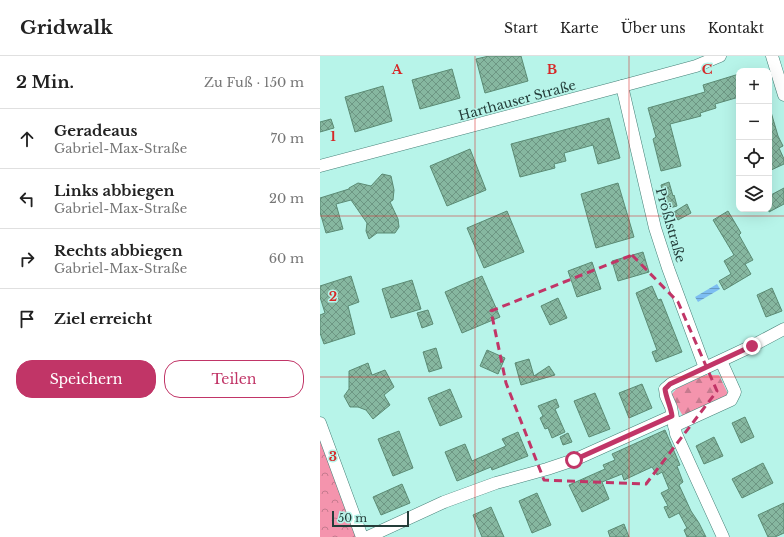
<!DOCTYPE html>
<html lang="de">
<meta charset="utf-8">
<style>
body{margin:0;font-family:"Libre Baskerville",serif;background:#f2f2f2;color:#222}
.controls{position:absolute;right:12px;top:12px;display:grid;overflow:hidden;border-radius:8px;box-shadow:0 4px 16px #0002}
.controls button{width:36px;height:36px;display:grid;place-items:center;padding:0;border:0;border-bottom:1px solid #e0e0e0;background:#fff;color:#222;font:20px sans-serif}
.scale{position:absolute;left:12px;bottom:10px;width:77px;box-sizing:border-box;padding-left:4px;border:2px solid #243d39;border-top:0;font-size:11px;line-height:14px;white-space:nowrap;color:#243d39;-webkit-text-stroke:3px #b7f4e9;paint-order:stroke}
.stop{position:absolute;width:12px;height:12px;margin:-9px;border:3px solid #c13567;border-radius:50%;background:#fff}
.stop.end{background:#c13567;border-color:#fff;box-shadow:0 1px 4px #0008}
.list{margin:0;padding:0;list-style:none}
h2{display:flex;justify-content:space-between;align-items:center;height:52px;margin:0;padding:0 16px;font-size:17px}
h2 small{font-size:13px;font-weight:400;color:#767676}
.list li{display:grid;grid-template-columns:26px 1fr auto;gap:12px;align-items:center;box-sizing:border-box;height:60px;padding:0 16px;border-top:1px solid #e0e0e0}
.list b{display:block;font-size:15px;white-space:nowrap}
.list p{margin:0;font-size:13px;white-space:nowrap;color:#767676}
.list em{font-size:13px;font-style:normal;color:#767676}
.actions{display:flex;gap:8px;padding:12px 16px}
.actions a{flex:1;padding:9px 0;border:1px solid #c13567;border-radius:16px;text-align:center;font-size:14px;color:#c13567}
.actions .main{background:#c13567;color:#fff}
.icon{flex:none;width:22px;height:22px;fill:none;stroke:currentColor;stroke-width:2;stroke-linecap:round;stroke-linejoin:round}
.map{position:relative;flex:none;width:464px;height:481px;overflow:hidden}
header{display:flex;align-items:center;gap:24px;box-sizing:border-box;height:56px;padding:0 20px;background:#fff;border-bottom:1px solid #e0e0e0}
header strong{font-size:19px}
nav{display:flex;gap:22px;margin-inline-start:auto;font-size:14px}
main{display:flex}
aside{flex:1;background:#fff}
.map>svg:first-child{display:block}
</style>
<header>
<strong>Gridwalk</strong>
<nav><a>Start</a><a>Karte</a><a>Über uns</a><a>Kontakt</a></nav>
</header>
<main>
<aside>
<h2>2 Min.<small>Zu Fuß · 150 m</small></h2>
<ul class="list">
<li><svg class="icon" aria-label="ahead" viewBox="0 0 24 24"><path d="M12 20V5M6 11l6-6 6 6"/></svg><div><b>Geradeaus</b><p>Gabriel-Max-Straße</p></div><em>70 m</em></li>
<li><svg class="icon" aria-label="left" viewBox="0 0 24 24"><path d="M17 20v-9H6M10 6l-5 5 5 5"/></svg><div><b>Links abbiegen</b><p>Gabriel-Max-Straße</p></div><em>20 m</em></li>
<li><svg class="icon" aria-label="right" viewBox="0 0 24 24"><path d="M7 20v-9h11M14 6l5 5-5 5"/></svg><div><b>Rechts abbiegen</b><p>Gabriel-Max-Straße</p></div><em>60 m</em></li>
<li><svg class="icon" aria-label="arrive" viewBox="0 0 24 24"><path d="M6 21V4h12l-3 4 3 4H6"/></svg><div><b>Ziel erreicht</b></div></li>
</ul>
<div class="actions"><a class="main">Speichern</a><a>Teilen</a></div>
</aside>
<div class="map">
<svg width="464" height="481" viewBox="0 0 464 481">
<defs>
<pattern id="forest-firs" width="22" height="20" patternUnits="userSpaceOnUse"><rect width="22" height="20" fill="#f494ad"/><path d="M5 1l3.5 6h-7zM16 11l3.5 6h-7z" fill="#c57a8e"/></pattern>
<pattern id="park-crowns" width="20" height="18" patternUnits="userSpaceOnUse"><rect width="20" height="18" fill="#f494ad"/><path d="M2 6a3 3 0 1 1 6 0M12 15a3 3 0 1 1 6 0" fill="none" stroke="#c57a8e"/></pattern>
<pattern id="water-rules" width="6" height="5" patternUnits="userSpaceOnUse"><rect width="6" height="5" fill="#7dbef2"/><path d="M0 2.5h6" fill="none" stroke="#669cc5"/></pattern>
<pattern id="building-cross-hatch" width="8" height="8" patternUnits="userSpaceOnUse"><rect width="8" height="8" fill="#86b7a0"/><path d="M0 0l8 8M0 8l8-8" fill="none" stroke="#6d9683"/></pattern>
</defs>
<rect width="100%" height="100%" fill="#b7f4e9"/>
<path fill="url(#forest-firs)" d="M386,319H399L410,342L364,362L351,339L357,332Z"/>
<path fill="url(#park-crowns)" d="M0,384L37,481H0Z"/>
<path fill="url(#water-rules)" d="M397,228L400,233L378,246L375,241Z"/>
<g fill="url(#building-cross-hatch)" stroke="#5b8b74">
<path d="M169,0H201L208,25L165,37L156,3Z"/>
<path d="M132,13L140,42L100,53L92,24Z"/>
<path d="M419,18V41L395,48L396,52L380,57L381,60L350,68L361,110L341,115L333,83L336,81L328,52L385,36L383,29Z"/>
<path d="M63,30L72,65L35,76L25,41Z"/>
<path d="M449,56H451L458,80L463,90L459,92L464,103V108L449,115Z"/>
<path d="M289,62L300,102L278,108L273,89L244,97L246,105L234,108L235,112L200,121L191,88Z"/>
<path d="M11,63L14,72L0,76V66Z"/>
<path d="M150,93L166,134L127,150L110,110Z"/>
<path d="M62,118L71,120L74,134L73,144L70,146L78,163L79,171L75,177H57L49,183L46,175L47,167L31,144L16,148L23,173L6,177L0,156V142L29,133V132L38,127L51,130Z"/>
<path d="M349,126L353,140L354,139L357,150L346,153L341,129Z"/>
<path d="M298,127L314,181L276,192L261,138Z"/>
<path d="M464,132V148L449,156V140Z"/>
<path d="M367,148L371,157L358,164L354,156Z"/>
<path d="M187,155L204,196L164,212L147,172Z"/>
<path d="M408,155L421,177L419,179L433,204L425,208L431,218L404,234L399,225L411,218L404,205L414,199L393,164Z"/>
<path d="M323,196L329,216L298,225L292,205Z"/>
<path d="M272,206L281,233L257,241L248,215Z"/>
<path d="M31,220L39,246L28,250L35,278L4,288L0,277V259L5,257L0,241V230Z"/>
<path d="M162,220L180,261L142,277L125,236Z"/>
<path d="M92,224L101,253L71,262L62,233Z"/>
<path d="M332,230L338,244L341,243L362,296L336,306L332,296L337,294L316,237Z"/>
<path d="M452,232L462,255L446,261L437,239Z"/>
<path d="M238,242L247,262L230,269L221,250Z"/>
<path d="M108,254L113,268L102,272L97,257Z"/>
<path d="M116,292L122,312L109,316L103,296Z"/>
<path d="M167,294L185,302L178,318L160,310Z"/>
<path d="M209,303L214,320L229,310L235,319L201,329L195,307Z"/>
<path d="M48,307L52,319L65,314L74,331L64,339L70,349L53,363L46,354L38,351H30L24,340L29,333V315Z"/>
<path d="M322,328L332,352L309,362L299,337Z"/>
<path d="M130,333L142,361L120,370L108,342Z"/>
<path d="M275,337L290,373L269,381L254,345Z"/>
<path d="M236,343L239,351L235,353L245,376L232,382L228,372L225,373L220,362L223,360L218,350Z"/>
<path d="M425,361L434,381L421,387L412,367Z"/>
<path d="M345,374L360,409L357,410L363,426L359,429L371,455L379,467L386,481H367L364,474L367,472L359,457L349,462L344,451L348,450L341,437L349,433L342,416L337,419L332,411L304,424L302,418L282,426L289,443L262,456L249,429L285,413L283,409L295,404L292,398Z"/>
<path d="M79,375L93,412L73,420L58,383Z"/>
<path d="M198,376L208,400L172,414L171,411L137,425L125,396L145,388L152,405L186,390L182,383Z"/>
<path d="M248,377L252,386L243,389L240,381Z"/>
<path d="M394,381L403,400L384,408L376,390Z"/>
<path d="M443,407L453,427L422,442L412,423Z"/>
<path d="M82,428L90,447L61,459L53,441Z"/>
<path d="M217,437L231,469L212,477L199,445Z"/>
<path d="M464,447V477L455,481H448L438,459Z"/>
<path d="M171,451L184,481H162L153,459Z"/>
<path d="M304,468L309,481H290L288,475Z"/>
</g>
<g fill="none" stroke-linecap="round" stroke-linejoin="round">
<defs>
<g id="minor">
<path d="M452,0L464,39"/>
<path d="M302,30L335,172L348,212L385,312"/>
<path d="M0,110L302,30L376,10L400,0"/>
<path d="M0,367L42,481"/>
<path d="M354,370L411,344L415,336L401,305"/>
<path d="M48,481L124,446L176,427L227,413L254,404L352,360"/>
<path d="M403,481L356,378L351,351L346,340L345,333L351,328L432,290L464,273"/>
</g>
</defs>
<use href="#minor" stroke="#468178" stroke-width="13"/>
<use href="#minor" stroke="#fff" stroke-width="12"/>
</g>
<g fill="none" stroke-linecap="round" stroke-linejoin="round">
<path stroke="#c13567" stroke-width="5" d="M254,404L352,360C351,351 346,342 345,333L350,328L432,290"/>
</g>
<path fill="none" stroke="#c13567" stroke-width="3" stroke-dasharray="8 5" stroke-linejoin="round" d="M312,199L358,246L397,335L326,428L224,424L186,327L171,255Z"/>
<path fill="none" stroke="#d62828" stroke-width="1" stroke-opacity="0.55" d="M155,0V481M309,0V481M0,160H464M0,321H464"/>
<g text-anchor="middle" stroke-width="3" stroke-linejoin="round" paint-order="stroke">
<g font-size="13" fill="#243d39" stroke="#b7f4e9">
<text transform="translate(197 44) rotate(-15)" y="5">Harthauser Straße</text>
<text transform="translate(351 169) rotate(74)" y="5">Prößlstraße</text>
</g>
</g>
<g font-size="13" text-anchor="middle" font-weight="bold" fill="#d62828" stroke="#b7f4e9" stroke-width="3" stroke-linejoin="round" paint-order="stroke">
<text x="77" y="18">A</text>
<text x="232" y="18">B</text>
<text x="387" y="18">C</text>
<text x="13" y="85">1</text>
<text x="13" y="245">2</text>
<text x="13" y="405">3</text>
</g>
</svg>
<div class="controls">
<button>+</button>
<button>−</button>
<button><svg class="icon" aria-label="locate" viewBox="0 0 24 24"><circle cx="12" cy="12" r="6"/><path d="M12 2v4M12 18v4M2 12h4M18 12h4"/></svg></button>
<button><svg class="icon" aria-label="layers" viewBox="0 0 24 24"><path d="M12 4l9 5-9 5-9-5zM3 14l9 5 9-5"/></svg></button>
</div>
<div class="scale">50 m</div>
<div class="stop" style="left:254px;top:404px"></div>
<div class="stop end" style="left:432px;top:290px"></div>
</div>
</main>
